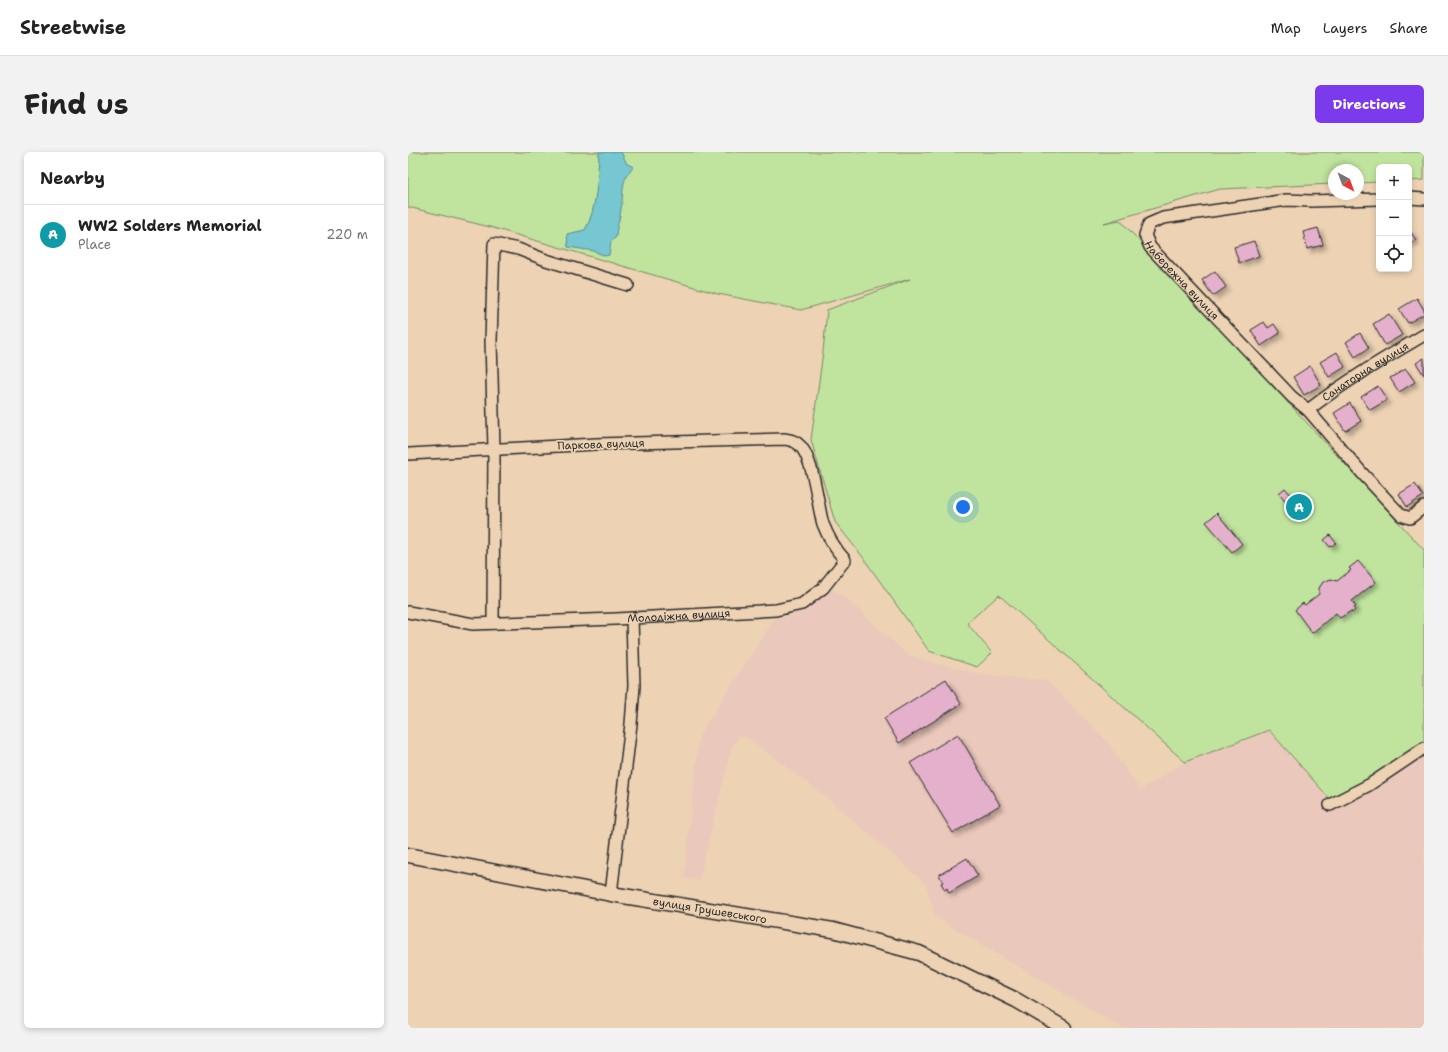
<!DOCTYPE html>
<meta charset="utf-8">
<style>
body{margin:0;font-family:"Shantell Sans",sans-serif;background:#f2f2f2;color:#222}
.controls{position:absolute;right:12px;top:12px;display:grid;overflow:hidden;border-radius:6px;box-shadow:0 2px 6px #0003}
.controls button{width:36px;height:36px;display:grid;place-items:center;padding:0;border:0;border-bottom:1px solid #e0e0e0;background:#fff;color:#222;font:20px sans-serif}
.compass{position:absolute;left:920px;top:12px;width:36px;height:36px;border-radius:50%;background:#fff;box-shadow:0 2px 6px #0003;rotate:139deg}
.you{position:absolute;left:555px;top:355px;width:14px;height:14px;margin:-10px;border:3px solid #fff;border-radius:50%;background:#1a73e8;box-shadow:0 0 0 6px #1a73e833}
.badge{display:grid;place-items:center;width:26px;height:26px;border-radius:50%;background:#7c3aed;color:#fff;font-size:13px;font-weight:700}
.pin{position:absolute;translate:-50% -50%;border:2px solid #fff;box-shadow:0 1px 4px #0006}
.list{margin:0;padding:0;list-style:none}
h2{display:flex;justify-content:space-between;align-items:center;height:52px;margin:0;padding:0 16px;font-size:17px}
h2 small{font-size:13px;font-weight:400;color:#767676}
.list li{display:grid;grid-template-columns:26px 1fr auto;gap:12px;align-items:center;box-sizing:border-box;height:60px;padding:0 16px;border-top:1px solid #e0e0e0}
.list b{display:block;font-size:15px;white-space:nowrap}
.list p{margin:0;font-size:13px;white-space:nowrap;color:#767676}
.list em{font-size:13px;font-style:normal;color:#767676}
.icon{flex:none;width:22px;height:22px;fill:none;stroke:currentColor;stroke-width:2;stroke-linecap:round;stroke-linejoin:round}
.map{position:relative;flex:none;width:1016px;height:876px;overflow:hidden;border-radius:6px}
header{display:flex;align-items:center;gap:24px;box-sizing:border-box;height:56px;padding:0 20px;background:#fff;border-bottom:1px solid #e0e0e0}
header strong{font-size:19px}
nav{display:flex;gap:22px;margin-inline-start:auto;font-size:14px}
.intro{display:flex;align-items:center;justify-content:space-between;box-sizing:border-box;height:96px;padding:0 24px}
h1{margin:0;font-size:28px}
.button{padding:10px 18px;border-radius:6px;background:#7c3aed;color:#fff;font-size:14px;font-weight:700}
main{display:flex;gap:24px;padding:0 24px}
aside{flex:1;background:#fff;border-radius:6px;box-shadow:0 2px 6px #0003}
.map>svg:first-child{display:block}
</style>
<header>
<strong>Streetwise</strong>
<nav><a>Map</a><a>Layers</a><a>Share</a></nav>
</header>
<div class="intro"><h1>Find us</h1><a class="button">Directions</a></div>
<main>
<aside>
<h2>Nearby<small></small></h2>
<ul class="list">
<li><span class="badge" style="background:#0f9aa8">A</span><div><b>WW2 Solders Memorial</b><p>Place</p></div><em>220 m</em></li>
</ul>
</aside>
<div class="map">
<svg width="1016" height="876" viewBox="0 0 1016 876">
<defs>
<filter id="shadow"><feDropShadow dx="3.5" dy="3.5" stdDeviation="2" flood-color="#0004"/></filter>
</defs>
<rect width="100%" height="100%" fill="#edd3b4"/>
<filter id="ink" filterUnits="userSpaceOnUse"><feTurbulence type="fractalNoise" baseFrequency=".025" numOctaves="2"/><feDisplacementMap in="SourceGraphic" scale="8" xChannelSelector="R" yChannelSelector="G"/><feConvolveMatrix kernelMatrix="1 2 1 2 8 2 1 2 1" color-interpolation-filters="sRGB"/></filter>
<g filter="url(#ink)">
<path fill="#eac8bb" d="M423,438L434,443L499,502L519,509L576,523L638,528L698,588L732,638L777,610L861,578L922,646L971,624L1016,590V876H714L527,765L518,732L419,646L339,585H330L323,598L291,728L276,726L291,584L367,466L387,462Z"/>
<path fill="#c0e49e" stroke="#768864" d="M0,0H1016V28L1001,29V15H971V30L950,31V18H926V32L812,37L696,71L712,68L1016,398V590L971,624L921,646L861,578L777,610L591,443L559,471L584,501L569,515L521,499L454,404L427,370L403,288L415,200L419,158L502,127L393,158L310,142L82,75L0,55Z"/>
<path fill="#77c7d2" stroke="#59898f" d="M191,0H213L219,12L226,15C212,26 216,42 213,57C212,67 208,75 208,85L203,90L201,103L197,104L186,99L160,95L159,82L177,78C189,58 190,23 191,0Z"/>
<g fill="#e4b0cb" stroke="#2b2b2b" filter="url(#shadow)">
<path d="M910,76L915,93L899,97L895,80Z"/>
<path d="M1001,77L1008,88L1001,93Z"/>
<path d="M846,89L851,104L831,111L826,95Z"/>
<path d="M807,119L818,135L805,144L794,128Z"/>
<path d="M1009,146L1016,158V162L1000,171L991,157Z"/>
<path d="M981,162L994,183L977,193L965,172Z"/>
<path d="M856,170L860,176L866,172L872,181L853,194L843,178Z"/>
<path d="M952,181L961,196L947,205L938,190Z"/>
<path d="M929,200L937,215L921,225L912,210Z"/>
<path d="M1016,206V223L1008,211Z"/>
<path d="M902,214L913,233L896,243L885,225Z"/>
<path d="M998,217L1007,230L991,240L982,226Z"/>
<path d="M970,234L979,248L962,258L953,245Z"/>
<path d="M942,251L953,269L937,279L926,261Z"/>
<path d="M1007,332L1015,344L999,355L991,342Z"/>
<path d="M877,336L887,348L881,353L871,341Z"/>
<path d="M809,361L834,392L824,400L798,370Z"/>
<path d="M922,383L928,391L922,395L916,388Z"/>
<path d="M950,409L968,430L944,449L948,455L946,456L947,458L944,461L943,459L932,466L928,461L904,481L887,458L895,451L897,453L911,442V436L915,430L923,427L929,429L943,418L941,416Z"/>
<path d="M538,527L553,552L491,591L476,566Z"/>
<path d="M550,582L592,653L545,681L502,611Z"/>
<path d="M559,706L570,724L541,741L539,736L537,738L533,731L535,730L531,723Z"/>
</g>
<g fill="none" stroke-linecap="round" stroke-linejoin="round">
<defs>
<g id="minor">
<path d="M1001,46L1016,47"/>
<path id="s1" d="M971,47L903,49L879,48L755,66L741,72L737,83L742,95L884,245L900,258L954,321L993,363L1002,366L1016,355"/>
<path id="s2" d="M900,258C936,230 977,206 1016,183"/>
<path id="s3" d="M0,460L65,472L208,467L368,458L394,452L415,436L437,408C428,398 420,385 415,372C409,352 406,303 389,291C385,288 381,288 377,287L188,292L1,302"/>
<path d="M85,471L86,297L83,189L86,92L110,97L138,108L220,133"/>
<path d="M922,653L961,633L1016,596"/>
<path d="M203,742L223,572L226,534L224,466"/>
</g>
<g id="major">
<path id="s4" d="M0,703L203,742L425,778L511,801L608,848L656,876"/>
</g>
</defs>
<use href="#minor" stroke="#2b2b2b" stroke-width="14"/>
<use href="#major" stroke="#2b2b2b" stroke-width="17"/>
<use href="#minor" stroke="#edd3b4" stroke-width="11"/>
<use href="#major" stroke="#edd3b4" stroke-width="14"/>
</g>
</g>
<g text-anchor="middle" stroke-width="3.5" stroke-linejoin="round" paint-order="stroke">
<g font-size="11" fill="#2b2b2b" stroke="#edd3b4">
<text dy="4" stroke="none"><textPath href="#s1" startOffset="303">Набережна вулиця</textPath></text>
<text dy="4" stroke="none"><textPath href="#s2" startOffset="69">Санаторна вулиця</textPath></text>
<text transform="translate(193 292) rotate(-2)" y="4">Паркова вулиця</text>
<text dy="4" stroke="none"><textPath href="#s3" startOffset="272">Молодіжна вулиця</textPath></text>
<text dy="4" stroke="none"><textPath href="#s4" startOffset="307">вулиця Грушевського</textPath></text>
</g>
</g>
</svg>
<div class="controls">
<button>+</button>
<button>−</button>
<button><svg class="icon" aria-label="locate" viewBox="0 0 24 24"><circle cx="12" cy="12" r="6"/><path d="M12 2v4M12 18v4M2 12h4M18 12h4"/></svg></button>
</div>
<svg class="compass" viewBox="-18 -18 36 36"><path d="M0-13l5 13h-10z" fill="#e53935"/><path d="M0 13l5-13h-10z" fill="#767676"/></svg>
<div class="you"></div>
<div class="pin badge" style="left:891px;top:355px;background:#0f9aa8">A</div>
</div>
</main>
